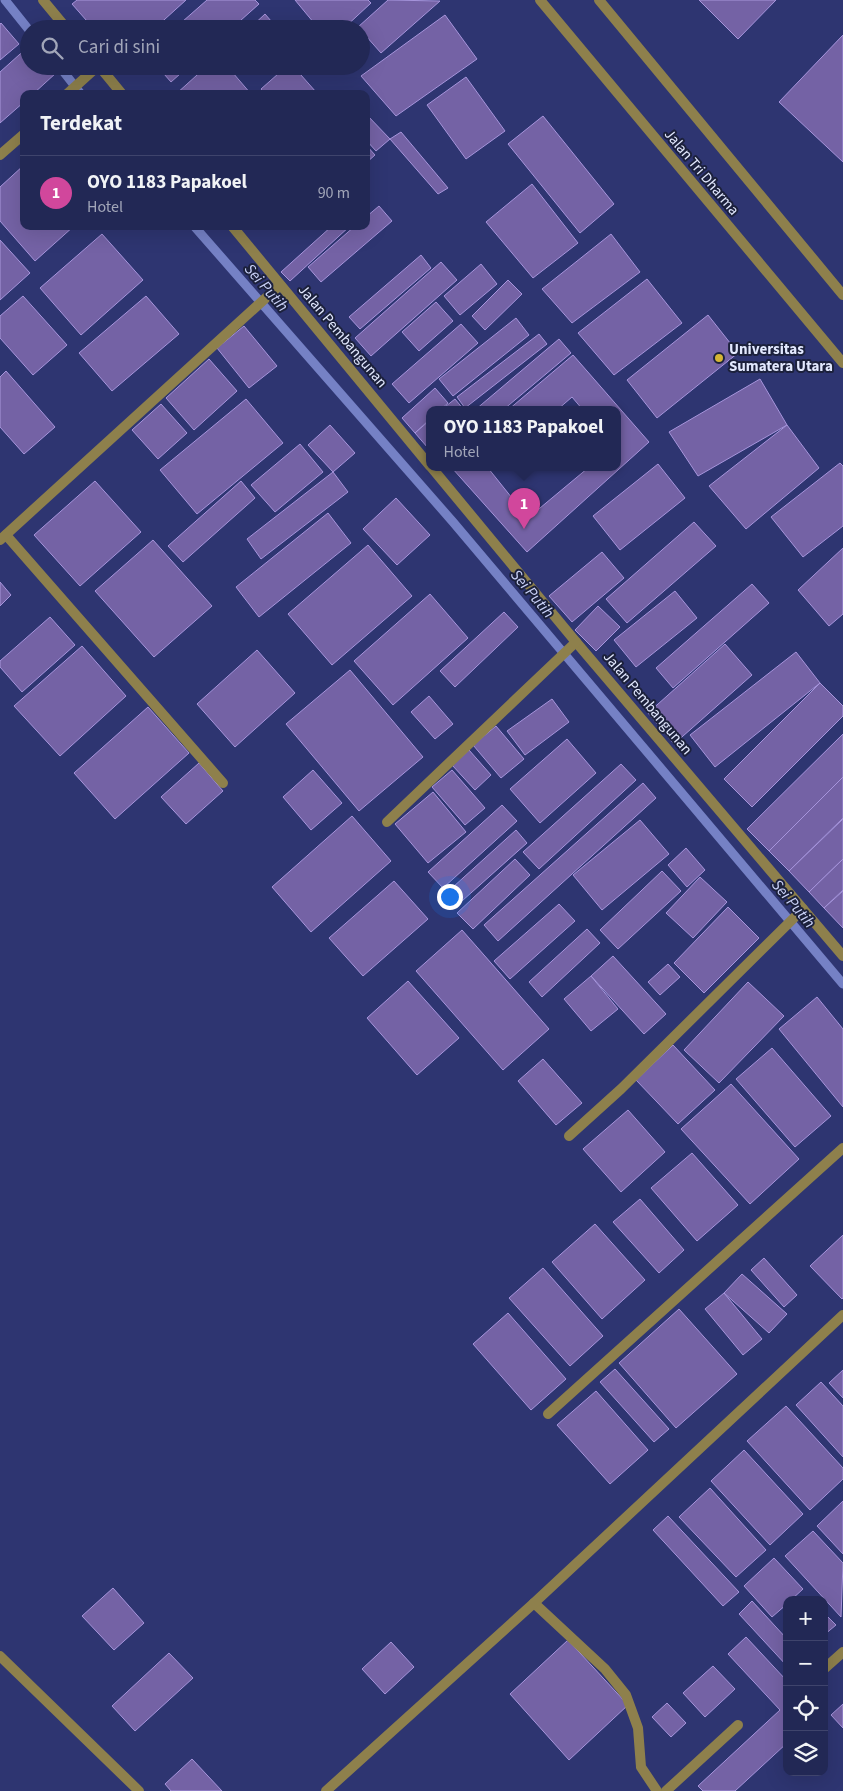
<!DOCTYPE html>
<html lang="id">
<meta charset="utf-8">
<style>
body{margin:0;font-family:"Source Sans 3",sans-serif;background:#2e345f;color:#f1f3f6}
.controls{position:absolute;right:15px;bottom:15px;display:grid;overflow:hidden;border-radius:10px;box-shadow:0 5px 20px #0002}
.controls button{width:45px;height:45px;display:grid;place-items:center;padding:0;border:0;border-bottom:1px solid #3f446c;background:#222855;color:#f1f3f6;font:25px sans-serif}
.you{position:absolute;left:449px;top:896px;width:18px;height:18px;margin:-12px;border:4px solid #fff;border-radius:50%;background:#1a73e8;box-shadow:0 0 0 8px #1a73e833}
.badge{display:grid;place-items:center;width:32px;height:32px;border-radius:50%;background:#d5b535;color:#fff;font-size:16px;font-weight:700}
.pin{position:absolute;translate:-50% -41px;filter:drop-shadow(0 1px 2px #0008)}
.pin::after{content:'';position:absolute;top:26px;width:18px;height:15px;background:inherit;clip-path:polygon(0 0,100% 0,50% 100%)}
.popup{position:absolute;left:426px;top:406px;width:195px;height:65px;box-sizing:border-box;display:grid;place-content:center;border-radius:10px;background:#222855;filter:drop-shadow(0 1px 4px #0005);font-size:16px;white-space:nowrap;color:#a2a6b9}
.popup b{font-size:19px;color:#f1f3f6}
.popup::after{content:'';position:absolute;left:50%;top:100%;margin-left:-10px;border:10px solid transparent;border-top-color:#222855}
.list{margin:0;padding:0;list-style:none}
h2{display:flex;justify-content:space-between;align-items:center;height:65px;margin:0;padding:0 20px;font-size:21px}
h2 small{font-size:16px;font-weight:400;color:#a2a6b9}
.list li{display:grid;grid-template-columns:32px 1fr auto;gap:15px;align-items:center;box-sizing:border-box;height:75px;padding:0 20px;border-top:1px solid #3f446c}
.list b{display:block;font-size:19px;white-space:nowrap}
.list p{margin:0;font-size:16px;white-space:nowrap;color:#a2a6b9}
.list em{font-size:16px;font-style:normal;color:#a2a6b9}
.icon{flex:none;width:28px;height:28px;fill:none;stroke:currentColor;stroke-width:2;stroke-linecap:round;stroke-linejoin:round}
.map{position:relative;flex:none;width:843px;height:1791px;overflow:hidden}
.search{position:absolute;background:#222855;box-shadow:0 5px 20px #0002;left:20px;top:20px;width:350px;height:55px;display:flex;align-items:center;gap:12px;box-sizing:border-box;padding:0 18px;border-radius:28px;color:#a2a6b9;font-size:19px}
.panel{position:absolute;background:#222855;box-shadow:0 5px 20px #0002;left:20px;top:90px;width:350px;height:140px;border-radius:10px}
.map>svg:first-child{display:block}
</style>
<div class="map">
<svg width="843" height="1791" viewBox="0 0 843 1791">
<rect width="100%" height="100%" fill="#2e3571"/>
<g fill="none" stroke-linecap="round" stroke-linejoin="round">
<g stroke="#7581c5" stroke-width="9">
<path d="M5,0L29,30"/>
<path d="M59,66L81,94"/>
<path d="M194,226L453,522L843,984"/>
</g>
</g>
<g fill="#7462a5" stroke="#a795dc">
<path d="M77,0H186L154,29H94L72,4Z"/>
<path d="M207,0H255L259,4L231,29H174Z"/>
<path d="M295,0H368L371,3L343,29H319Z"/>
<path d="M388,0L440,1L381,53L358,27Z"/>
<path d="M699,0H776L738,39Z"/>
<path d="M265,14L278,29H249Z"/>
<path d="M445,15L477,59L396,116L361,76Z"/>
<path d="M1,23L19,44L0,60V24Z"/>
<path d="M843,35V162L779,102Z"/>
<path d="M29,46V66H51L56,73L33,94H24V102L0,123V72Z"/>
<path d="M157,66H189L171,82Z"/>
<path d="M207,66H227L251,94H176Z"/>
<path d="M287,66H293L316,92L265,94L261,89Z"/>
<path d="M466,77L505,131L466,159L427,105Z"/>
<path d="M366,114L390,139L376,151L366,140Z"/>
<path d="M543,116L614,204L580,233L508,144Z"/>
<path d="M401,132L448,188L438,194L390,139Z"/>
<path d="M366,145L375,155L366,163Z"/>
<path d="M24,165V226H74L35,261L0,221V187Z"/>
<path d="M532,184L578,243L533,278L486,222Z"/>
<path d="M379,206L392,221L321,282L308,267L355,226H366V217Z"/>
<path d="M332,226H350L290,281L281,272Z"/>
<path d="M102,234L143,280L81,335L40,288Z"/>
<path d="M611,234L640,272L572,323L542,289Z"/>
<path d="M0,240L30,273L0,300Z"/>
<path d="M421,255L431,268L360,329L349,317Z"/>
<path d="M441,262L457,280L371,356L355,338Z"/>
<path d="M481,264L497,284L460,315L444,296Z"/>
<path d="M647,279L682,323L614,375L578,333Z"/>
<path d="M508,280L522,294L485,330L472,316Z"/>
<path d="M23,296L67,345L33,375L0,338V316Z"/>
<path d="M146,296L179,334L112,391L79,353Z"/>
<path d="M436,302L453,321L419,351L402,332Z"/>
<path d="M708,315L738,353L657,418L627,380Z"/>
<path d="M516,318L529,335L453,396L439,379Z"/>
<path d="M461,324L478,343L409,403L392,384Z"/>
<path d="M244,326L277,366L249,388L217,348Z"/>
<path d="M539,334L547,344L465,408L457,397Z"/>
<path d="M559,339L571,353L503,410H475Z"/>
<path d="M573,355L649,442L527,552L452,468H488L528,518L588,468H618V410H583L572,397L557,410H508Z"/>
<path d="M209,359L237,391L194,430L166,398Z"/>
<path d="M6,371L55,427L24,454L0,427V377Z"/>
<path d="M760,379L787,425L698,476L669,432Z"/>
<path d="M435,388L448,403L440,410H430V419L415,433L402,418Z"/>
<path d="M246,399L283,443L197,514L160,470Z"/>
<path d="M455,399L464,410H441Z"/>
<path d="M161,404L187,433L158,459L132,430Z"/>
<path d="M430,420V445L428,448L415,433Z"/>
<path d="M330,425L355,453L333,472L308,445Z"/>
<path d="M787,425L819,468L746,529L709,486Z"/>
<path d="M300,444L323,472L275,512L251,485Z"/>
<path d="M840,463L843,466V526L803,557L771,517Z"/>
<path d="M658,464L685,498L620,550L593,516Z"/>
<path d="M333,472L348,492L261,559L247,539Z"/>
<path d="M95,481L141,532L80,586L34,535Z"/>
<path d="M241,481L255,498L183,562L168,546Z"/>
<path d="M396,498L430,535L397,565L363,529Z"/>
<path d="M328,513L351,543L259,617L236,587Z"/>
<path d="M694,522L716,546L627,623L606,599Z"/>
<path d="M153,540L212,606L154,657L95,591Z"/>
<path d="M368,545L412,596L332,665L288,614Z"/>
<path d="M843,548V614L829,626L798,590Z"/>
<path d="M602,552L624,578L572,622L549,596Z"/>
<path d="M0,582L11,595L0,606Z"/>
<path d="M752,584L769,603L673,688L656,668Z"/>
<path d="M675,591L697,618L636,667L614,640Z"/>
<path d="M430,594L468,638L393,705L354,661Z"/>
<path d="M598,606L620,627L596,651L575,630Z"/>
<path d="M504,612L518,627L455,687L440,671Z"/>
<path d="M50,617L75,645L22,692L0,667V661Z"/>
<path d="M725,644L752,675L674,744L648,713Z"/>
<path d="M82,646L126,696L60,756L14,706Z"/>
<path d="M257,650L295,693L235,747L197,704Z"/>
<path d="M796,652L820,683L715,767L690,735Z"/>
<path d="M350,670L423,757L359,811L286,724Z"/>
<path d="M820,683L843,706V716L752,807L724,779Z"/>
<path d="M429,696L453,724L435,739L411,712Z"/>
<path d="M552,699L569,722L525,755L507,731Z"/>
<path d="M148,707L189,753L115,819L74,773Z"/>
<path d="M496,726L524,759L501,778L473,745Z"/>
<path d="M843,734V777L769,851L747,829Z"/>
<path d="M567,739L596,773L540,823L510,789Z"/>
<path d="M469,750L491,775L475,790L452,765Z"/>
<path d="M199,763L223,791L186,824L161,797Z"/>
<path d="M621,764L636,780L539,869L523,852Z"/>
<path d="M313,770L342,803L311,830L283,797Z"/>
<path d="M452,770L485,808L465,825L432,787Z"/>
<path d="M843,777V818L789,871L769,851Z"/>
<path d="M643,783L656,798L498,941L484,925Z"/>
<path d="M433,792L466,832L428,863L395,824Z"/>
<path d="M502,805L517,821L443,888L428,872Z"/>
<path d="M352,816L391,861L311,932L272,887Z"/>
<path d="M843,819V859L809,892L789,871Z"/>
<path d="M640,820L669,854L602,910L573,875Z"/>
<path d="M516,830L527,843L453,909L442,897Z"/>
<path d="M686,848L705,870L687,887L668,865Z"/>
<path d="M515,859L530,875L473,929L457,913Z"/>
<path d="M843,859V890L824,908L809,892Z"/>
<path d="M662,871L681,891L618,949L600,930Z"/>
<path d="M700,877L727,902L693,938L666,913Z"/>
<path d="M394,881L428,919L363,976L329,938Z"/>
<path d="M843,891V928L824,908Z"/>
<path d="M559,904L575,921L510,979L494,961Z"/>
<path d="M728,907L759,938L704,993L674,963Z"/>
<path d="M587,929L600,943L542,997L529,982Z"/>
<path d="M462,930L549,1029L503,1070L416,971Z"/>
<path d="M613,956L666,1014L644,1034L591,976Z"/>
<path d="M668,964L680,977L660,995L648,982Z"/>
<path d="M591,976L618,1009L591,1031L564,999Z"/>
<path d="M408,981L459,1038L417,1075L367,1018Z"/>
<path d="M748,982L784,1016L719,1083L684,1050Z"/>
<path d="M817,997L843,1029V1107L779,1029Z"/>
<path d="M673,1045L715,1090L678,1124L636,1080Z"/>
<path d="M772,1048L831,1116L795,1147L736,1079Z"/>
<path d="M543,1059L582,1103L556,1125L518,1081Z"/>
<path d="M731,1084L799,1159L750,1204L681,1129Z"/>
<path d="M628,1110L665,1152L621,1192L583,1149Z"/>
<path d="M692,1153L738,1205L697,1241L651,1188Z"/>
<path d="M640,1199L684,1250L659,1273L613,1222Z"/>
<path d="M595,1224L645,1280L602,1319L552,1262Z"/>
<path d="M843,1235V1298L842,1299L810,1266Z"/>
<path d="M764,1258L797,1295L784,1307L751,1270Z"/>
<path d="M543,1268L603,1336L570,1366L509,1298Z"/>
<path d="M742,1274L787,1314L769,1333L724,1293Z"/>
<path d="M724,1293L762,1339L743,1355L705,1309Z"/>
<path d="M679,1309L737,1374L676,1428L619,1363Z"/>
<path d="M508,1313L566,1379L531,1410L473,1344Z"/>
<path d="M615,1369L669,1429L654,1442L600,1382Z"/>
<path d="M843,1370V1398L829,1383Z"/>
<path d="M821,1382L843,1406V1457L796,1405Z"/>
<path d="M596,1391L648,1450L610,1484L557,1425Z"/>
<path d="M786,1406L843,1468V1479L810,1510L747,1441Z"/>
<path d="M744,1450L803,1514L770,1545L711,1481Z"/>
<path d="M710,1488L766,1550L736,1577L679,1517Z"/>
<path d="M843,1501V1554L817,1526Z"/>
<path d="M668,1516L739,1592L723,1606L653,1530Z"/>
<path d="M813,1531L843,1563L841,1617L785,1556Z"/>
<path d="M774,1558L803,1589L791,1600H787V1604L772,1617L744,1586Z"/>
<path d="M113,1588L144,1623L114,1650L82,1616Z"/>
<path d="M752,1601L787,1639V1666L739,1614Z"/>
<path d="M824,1613L836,1625L824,1635Z"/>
<path d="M746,1637L787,1681V1743L735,1791H703L698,1786L780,1710L728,1654Z"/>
<path d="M568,1640L628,1705L569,1760L510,1694Z"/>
<path d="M391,1642L414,1667L385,1694L362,1669Z"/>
<path d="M169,1653L193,1678L135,1731L112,1706Z"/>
<path d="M713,1666L735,1689L705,1717L683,1693Z"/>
<path d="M667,1703L686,1723L671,1737L652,1717Z"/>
<path d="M843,1704V1728L831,1715Z"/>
<path d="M192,1759L222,1791H171L165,1784Z"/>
</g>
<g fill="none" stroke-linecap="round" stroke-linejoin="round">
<path stroke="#8e804c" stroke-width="10" d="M666,1791L738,1725"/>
<g stroke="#8e804c" stroke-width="10">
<path d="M43,0L67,29"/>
<path d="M540,0L843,363"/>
<path d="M599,0L843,295"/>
<path d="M99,66L122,94"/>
<path d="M67,94L98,66"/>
<path d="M0,155L24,134"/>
<path d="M232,226L430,466"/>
<path d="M432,468L576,642L843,956"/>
<path d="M6,535L223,783"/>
<path d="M0,540L280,285"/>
<path d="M387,822L576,642"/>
<path d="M569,1136L621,1089L803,909"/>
<path d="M548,1414L843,1148"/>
<path d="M534,1603L605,1669L626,1695L638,1728L641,1767L657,1791"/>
<path d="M0,1656L139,1791"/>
<path d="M824,1669L843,1652"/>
<path d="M326,1791L534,1603L843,1315"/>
</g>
</g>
<circle fill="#d5b535" stroke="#1c213c" stroke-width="2" cx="719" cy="358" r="5"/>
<g text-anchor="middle" stroke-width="4" stroke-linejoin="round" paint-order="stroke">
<g font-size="15" fill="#e2e8fe" stroke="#1c213c">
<text transform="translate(702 172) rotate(50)" y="5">Jalan Tri Dharma</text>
<text transform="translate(343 336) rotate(50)" y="5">Jalan Pembangunan</text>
<text transform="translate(648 703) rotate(50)" y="5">Jalan Pembangunan</text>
</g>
<g font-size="15" font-weight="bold" fill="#e2e8fe" stroke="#1c213c" text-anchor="start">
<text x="729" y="354">Universitas<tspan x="729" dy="17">Sumatera Utara</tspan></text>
</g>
<g font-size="16" font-style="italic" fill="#c9d1f7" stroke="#1c213c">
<text transform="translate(267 287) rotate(49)" y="6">Sei Putih</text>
<text transform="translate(533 593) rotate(50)" y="6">Sei Putih</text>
<text transform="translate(794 903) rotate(50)" y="6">Sei Putih</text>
</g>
</g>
</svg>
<div class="controls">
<button>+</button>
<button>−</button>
<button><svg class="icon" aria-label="locate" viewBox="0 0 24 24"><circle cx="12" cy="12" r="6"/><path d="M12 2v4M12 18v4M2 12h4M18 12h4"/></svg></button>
<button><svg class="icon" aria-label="layers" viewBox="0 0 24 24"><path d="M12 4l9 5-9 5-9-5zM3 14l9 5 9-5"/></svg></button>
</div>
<div class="you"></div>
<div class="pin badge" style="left:524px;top:529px;background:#d1479c">1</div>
<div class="popup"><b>OYO 1183 Papakoel</b>Hotel</div>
<div class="search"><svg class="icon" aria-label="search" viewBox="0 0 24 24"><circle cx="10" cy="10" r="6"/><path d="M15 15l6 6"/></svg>Cari di sini</div>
<section class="panel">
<h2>Terdekat<small></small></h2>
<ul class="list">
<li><span class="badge" style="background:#d1479c">1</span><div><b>OYO 1183 Papakoel</b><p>Hotel</p></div><em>90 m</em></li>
</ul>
</section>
</div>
